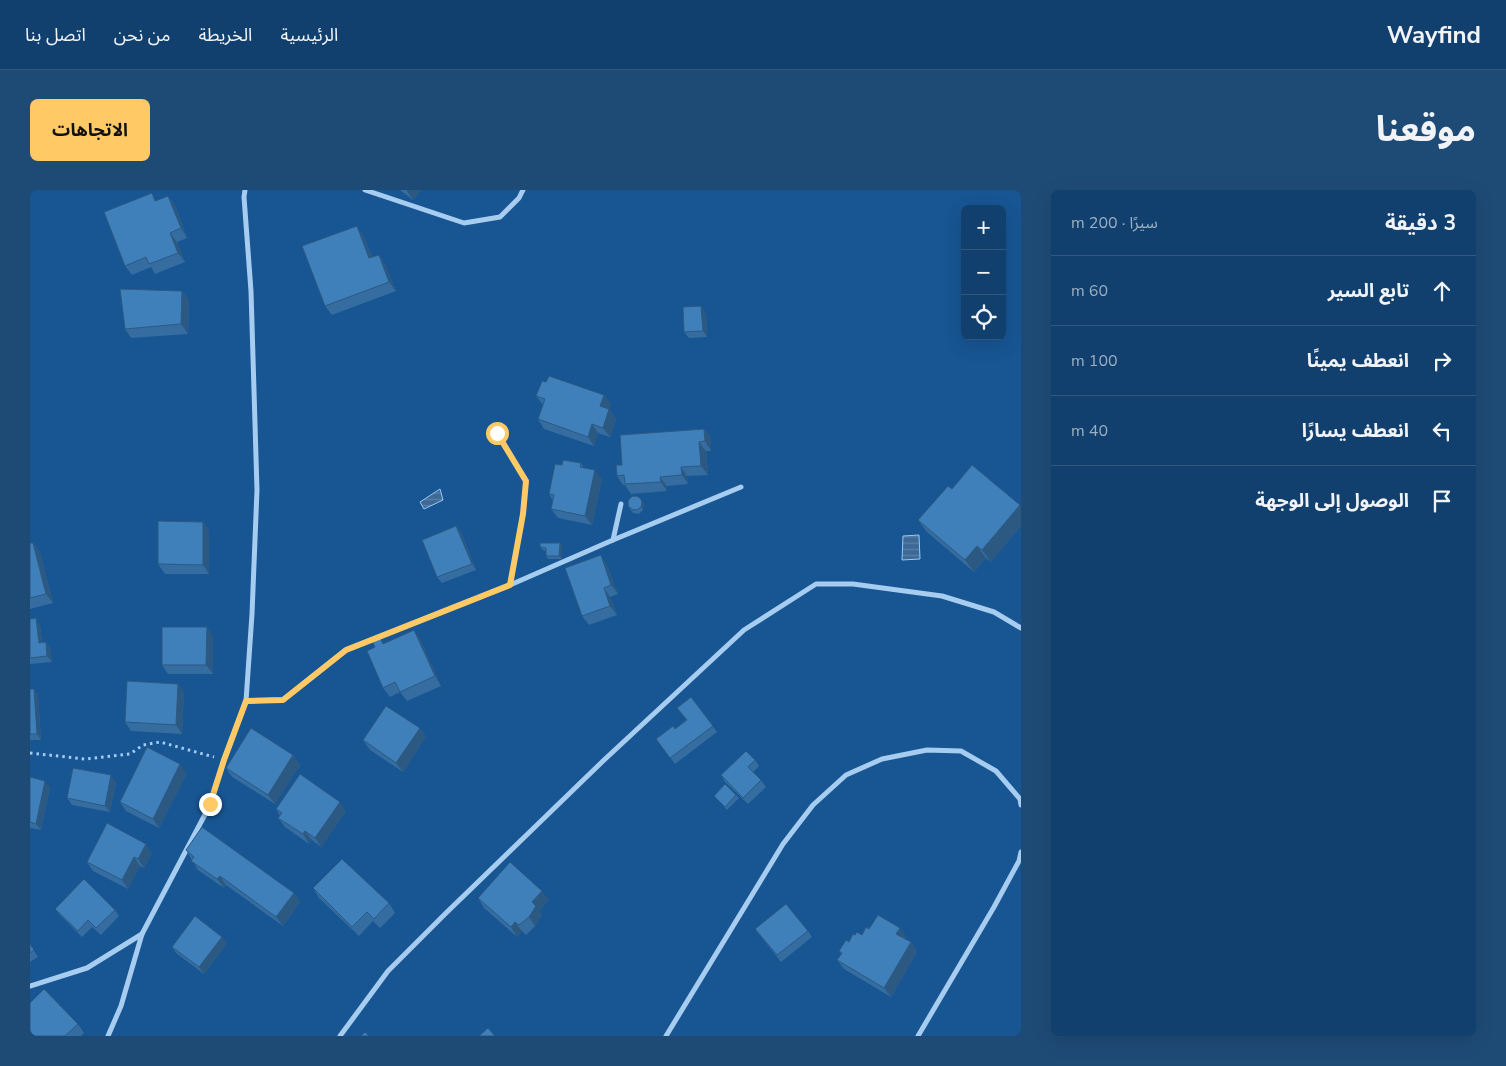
<!DOCTYPE html>
<html lang="ar">
<meta charset="utf-8">
<style>
body{margin:0;font-family:"Nunito Sans","Noto Sans Arabic",sans-serif;background:#1e4b76;color:#f1f3f6;direction:rtl}
.controls{position:absolute;right:15px;top:15px;display:grid;overflow:hidden;border-radius:8px;box-shadow:0 5px 20px #0002}
.controls button{width:45px;height:45px;display:grid;place-items:center;padding:0;border:0;border-bottom:1px solid #305981;background:#11406e;color:#f1f3f6;font:25px sans-serif}
.stop{position:absolute;width:15px;height:15px;margin:-11px;border:4px solid #ffc965;border-radius:50%;background:#fff}
.stop.end{background:#ffc965;border-color:#fff;box-shadow:0 1px 5px #0008}
.list{margin:0;padding:0;list-style:none}
h2{display:flex;justify-content:space-between;align-items:center;height:65px;margin:0;padding:0 20px;font-size:21px}
h2 small{font-size:16px;font-weight:400;color:#9cafc2}
.list li{display:grid;grid-template-columns:32px 1fr auto;gap:15px;align-items:center;box-sizing:border-box;height:70px;padding:0 20px;border-top:1px solid #305981}
.list b{display:block;font-size:19px;white-space:nowrap}
.list em{font-size:16px;font-style:normal;color:#9cafc2}
.icon{flex:none;width:28px;height:28px;fill:none;stroke:currentColor;stroke-width:2;stroke-linecap:round;stroke-linejoin:round}
.map{position:relative;flex:none;width:991px;height:846px;overflow:hidden;direction:ltr;border-radius:8px}
header{display:flex;align-items:center;gap:30px;box-sizing:border-box;height:70px;padding:0 25px;background:#11406e;border-bottom:1px solid #305981}
header strong{font-size:24px}
nav{display:flex;gap:28px;margin-inline-start:auto;font-size:18px}
.intro{display:flex;align-items:center;justify-content:space-between;box-sizing:border-box;height:120px;padding:0 30px}
h1{margin:0;font-size:35px}
.button{padding:12px 22px;border-radius:8px;background:#ffc965;color:#111;font-size:18px;font-weight:700}
main{display:flex;gap:30px;padding:0 30px}
aside{flex:1;background:#11406e;border-radius:8px;box-shadow:0 5px 20px #0002}
.map>svg:first-child{display:block}
</style>
<header>
<strong>Wayfind</strong>
<nav><a>الرئيسية</a><a>الخريطة</a><a>من نحن</a><a>اتصل بنا</a></nav>
</header>
<div class="intro"><h1>موقعنا</h1><a class="button">الاتجاهات</a></div>
<main>
<aside>
<h2>3 دقيقة<small>سيرًا · 200 m</small></h2>
<ul class="list">
<li><svg class="icon" aria-label="ahead" viewBox="0 0 24 24"><path d="M12 20V5M6 11l6-6 6 6"/></svg><div><b>تابع السير</b></div><em>60 m</em></li>
<li><svg class="icon" aria-label="right" viewBox="0 0 24 24"><path d="M7 20v-9h11M14 6l5 5-5 5"/></svg><div><b>انعطف يمينًا</b></div><em>100 m</em></li>
<li><svg class="icon" aria-label="left" viewBox="0 0 24 24"><path d="M17 20v-9H6M10 6l-5 5 5 5"/></svg><div><b>انعطف يسارًا</b></div><em>40 m</em></li>
<li><svg class="icon" aria-label="arrive" viewBox="0 0 24 24"><path d="M6 21V4h12l-3 4 3 4H6"/></svg><div><b>الوصول إلى الوجهة</b></div></li>
</ul>
</aside>
<div class="map">
<svg width="991" height="846" viewBox="0 0 991 846">
<defs>
<pattern id="water-rules" width="6" height="5" patternUnits="userSpaceOnUse" patternTransform="scale(1.25)"><rect width="6" height="5" fill="#3d6996"/><path d="M0 2.5h6" fill="none" stroke="#5a80a6"/></pattern>
</defs>
<rect width="100%" height="100%" fill="#175593"/>
<g fill="url(#water-rules)" stroke="#98c8f3">
<path d="M410,299L413,310L394,319L390,312Z"/>
<path d="M889,345L890,369L872,370L873,346Z"/>
</g>
<g fill="none" stroke-linecap="round" stroke-linejoin="round">
<path stroke="#a6ccf0" stroke-width="3" stroke-dasharray="2.5 4" stroke-linecap="butt" d="M0,563L55,569L100,564L113,555L130,552L184,567"/>
<path stroke="#a6ccf0" stroke-width="4" d="M467,243L496,291L493,324L480,395"/>
<g stroke="#a6ccf0" stroke-width="5">
<path d="M335,0L434,33L470,27L489,8L493,0"/>
<path d="M583,350L591,314"/>
<path d="M216,511L253,510L316,460L480,395L583,350L711,297"/>
<path d="M0,796L57,778L112,744"/>
<path d="M78,846L91,816L112,744L180,615L194,570L216,511L222,424L227,300L221,101L214,7L215,0"/>
<path d="M310,846L358,781L415,724L573,571L714,440L786,394H823L912,406L964,422L991,438"/>
<path d="M636,846L753,654L783,615L816,585L852,569L897,560L931,561L966,581L990,609L991,615"/>
<path d="M888,846L964,717L989,671L991,662"/>
</g>
</g>
<g fill="#366da0">
<path d="M370,0H391L383,10Z"/>
<path d="M138,6L145,15L157,48L147,52L155,72L125,84L121,77L102,85L95,76L127,11Z"/>
<path d="M333,45L342,67L349,65L355,74L366,101L302,125L295,116Z"/>
<path d="M152,101L159,110L158,144L101,148L95,139Z"/>
<path d="M676,123L677,147L659,148L654,142Z"/>
<path d="M574,205L581,214L579,219L586,229L580,247L568,243L564,256L514,239L508,229L513,215L506,206Z"/>
<path d="M674,239L681,248V261H676L678,285L657,286L658,294L637,296V301L601,304L595,295H593L587,286L592,275Z"/>
<path d="M551,273L554,278L572,289L562,335L528,328L521,319L523,311L519,304L532,275Z"/>
<path d="M922,299L990,315L991,317V336L961,372L956,368L944,382L897,342L888,330Z"/>
<path d="M614,314L613,320L609,324L603,323L597,315Z"/>
<path d="M173,332L179,341V384H135L128,374Z"/>
<path d="M426,336L431,342L446,380L412,393L407,387Z"/>
<path d="M0,353H3L10,362L23,413L0,419Z"/>
<path d="M532,356V369H518L516,366V361L513,360L510,357Z"/>
<path d="M577,375L588,404L580,407L587,425L559,435L552,426Z"/>
<path d="M0,429L10,435L12,452L20,458L22,472L0,474Z"/>
<path d="M183,447V484H138L132,475Z"/>
<path d="M390,449L411,496L377,511L370,502L360,507L353,498L355,454Z"/>
<path d="M148,494L154,503L152,544L101,541L95,532Z"/>
<path d="M0,499L8,505L11,550H0Z"/>
<path d="M661,507L687,542L645,574L626,549L645,539L656,530Z"/>
<path d="M390,538L396,547L373,582L340,560L333,550Z"/>
<path d="M263,565L270,575L245,614L202,587L196,578Z"/>
<path d="M725,570L729,576L723,582L731,590L736,597L718,614L695,592L691,585Z"/>
<path d="M157,583L129,638L96,621L90,612Z"/>
<path d="M0,587L20,597L11,640L0,638Z"/>
<path d="M86,592L80,622L42,615L37,608Z"/>
<path d="M706,605L709,608L697,620L684,606Z"/>
<path d="M246,619L316,621L291,657L282,650L279,654L255,637L248,628L250,626Z"/>
<path d="M156,660L264,703L270,712L253,736L196,695L194,698L168,680Z"/>
<path d="M122,663L114,678L110,676L98,699L63,681L57,672Z"/>
<path d="M283,698L359,713L365,723L350,738L343,731L329,746L289,708Z"/>
<path d="M448,708L519,710L509,721L512,725L505,736L496,745L492,741L487,747L454,718Z"/>
<path d="M25,719L85,720L89,726L71,745L62,737L52,747L30,725Z"/>
<path d="M870,738L876,747L875,749L881,752L887,762L861,807L814,779L807,770L811,764L809,761L825,745H832L839,739Z"/>
<path d="M725,739L778,741L782,747L751,772Z"/>
<path d="M192,747L197,753L174,784L146,763L142,757Z"/>
<path d="M0,754L8,767L0,772Z"/>
<path d="M48,834L54,843L51,846H0Z"/>
</g>
<g fill="#2c5982">
<path d="M377,0H391L383,10L377,1Z"/>
<path d="M138,6L145,15L157,48L151,38Z"/>
<path d="M327,36L333,45L346,78L339,68Z"/>
<path d="M140,43L147,52L155,72L148,63Z"/>
<path d="M349,65L355,74L366,101L359,92Z"/>
<path d="M152,101L159,110L158,144L151,134Z"/>
<path d="M671,116L676,123L677,147L673,141Z"/>
<path d="M574,205L581,214L577,225L570,216Z"/>
<path d="M579,219L586,229L580,247L573,238Z"/>
<path d="M562,234L568,243L564,256L558,247Z"/>
<path d="M674,239L681,248V261L675,251Z"/>
<path d="M669,252L676,261L678,285L671,276Z"/>
<path d="M651,277L657,286L658,294L652,285Z"/>
<path d="M565,280L572,289L562,335L555,326Z"/>
<path d="M630,287L637,296V301L631,292Z"/>
<path d="M612,311L614,314L613,320L611,317Z"/>
<path d="M990,315L991,317V336L961,372L952,360Z"/>
<path d="M173,332L179,341V384L173,375Z"/>
<path d="M426,336L431,342L446,380L442,374Z"/>
<path d="M3,353L10,362L23,413L16,404Z"/>
<path d="M530,353L532,356V369L529,366Z"/>
<path d="M947,356L956,368L944,382L935,370Z"/>
<path d="M571,365L577,375L588,404L581,395Z"/>
<path d="M574,398L580,407L587,425L580,416Z"/>
<path d="M6,428L10,435L13,459L9,453Z"/>
<path d="M177,437L183,447V484L176,475Z"/>
<path d="M384,440L390,449L411,496L405,486Z"/>
<path d="M16,452L20,458L22,472L17,466Z"/>
<path d="M148,494L154,503L152,544L146,535Z"/>
<path d="M4,499L8,505L11,550L7,544Z"/>
<path d="M390,538L396,547L373,582L366,573Z"/>
<path d="M263,565L270,575L245,614L238,605Z"/>
<path d="M150,574L157,583L129,638L123,629Z"/>
<path d="M81,585L86,592L80,622L75,616Z"/>
<path d="M15,591L20,597L11,640L6,634Z"/>
<path d="M310,612L316,621L291,657L285,648Z"/>
<path d="M275,641L282,650L279,654L273,644Z"/>
<path d="M116,654L122,663L114,678L108,669Z"/>
<path d="M104,667L110,676L98,699L92,690Z"/>
<path d="M190,686L196,695L194,698L187,689Z"/>
<path d="M512,701L519,710L509,721L512,725L505,736L499,727L502,712Z"/>
<path d="M264,703L270,712L253,736L246,727Z"/>
<path d="M485,732L492,741L487,747L481,737Z"/>
<path d="M870,738L876,747L873,753L866,744Z"/>
<path d="M192,747L197,753L174,784L169,777Z"/>
<path d="M881,752L887,762L861,807L854,798Z"/>
</g>
<g fill="#3f7fba" stroke="#2c5982">
<path d="M122,3L125,11L138,6L151,38L140,43L148,63L119,74L116,67L95,76L74,22Z"/>
<path d="M327,36L339,68L349,65L359,92L295,116L272,56Z"/>
<path d="M90,99L152,101L151,134L95,139Z"/>
<path d="M671,116L673,141L654,142L653,117Z"/>
<path d="M519,186L574,205L570,216L579,219L573,238L562,234L558,247L508,229L515,209L506,206L512,191L516,192Z"/>
<path d="M674,239L675,251L669,252L671,276L651,277L652,285L630,287L631,292L595,294L594,285L587,286L586,275H592L590,245Z"/>
<path d="M533,270L551,273L550,277L565,280L555,326L521,319L524,305L519,304L525,274L532,275Z"/>
<path d="M942,275L990,315L952,360L947,356L935,370L888,330L918,296L922,299Z"/>
<circle cx="605" cy="313" r="7"/>
<path d="M128,331L173,332V375L128,374Z"/>
<path d="M426,336L442,374L407,387L392,350Z"/>
<path d="M0,353H3L16,404L0,408Z"/>
<path d="M510,353H530L529,366H516V358L510,357Z"/>
<path d="M571,365L581,395L574,398L580,416L552,426L535,378Z"/>
<path d="M6,428L9,453L16,452L17,466L0,468V429Z"/>
<path d="M132,437H177L176,475H132Z"/>
<path d="M384,440L405,486L370,502L365,492L353,498L337,461L345,457L341,449L349,445L353,454Z"/>
<path d="M97,491L148,494L146,535L95,532Z"/>
<path d="M0,499H4L7,544H0Z"/>
<path d="M661,507L683,536L640,568L626,549L643,536L645,539L657,530L647,518Z"/>
<path d="M356,516L390,538L366,573L333,550Z"/>
<path d="M221,538L263,565L238,605L196,578Z"/>
<path d="M117,557L150,574L123,629L90,612Z"/>
<path d="M716,561L725,570L718,577L731,590L713,608L691,585Z"/>
<path d="M43,578L81,585L75,616L37,608Z"/>
<path d="M270,584L310,612L285,648L275,641L273,644L248,628L252,623L246,619Z"/>
<path d="M0,587L15,591L6,634L0,632Z"/>
<path d="M695,594L706,605L695,617L684,606Z"/>
<path d="M77,633L116,654L108,669L104,667L92,690L57,672Z"/>
<path d="M172,637L264,703L246,727L190,686L187,689L161,671L164,667L156,660Z"/>
<path d="M312,669L359,713L344,729L337,722L322,737L283,698Z"/>
<path d="M480,672L512,701L502,712L506,716L499,727L489,735L485,732L481,737L448,708Z"/>
<path d="M54,689L85,720L66,738L58,730L48,741L25,719Z"/>
<path d="M756,714L778,741L747,765L725,739Z"/>
<path d="M848,725L870,738L866,744L881,752L854,798L807,770L812,763L809,761L816,750L819,752L823,744L825,745L827,742L832,745L836,737L839,739Z"/>
<path d="M165,726L192,747L169,777L142,757Z"/>
<path d="M0,754L4,760L0,763Z"/>
<path d="M14,799L48,834L35,846H0V813Z"/>
<path d="M458,838L465,846H449Z"/>
<path d="M335,842L339,846H331Z"/>
</g>
<g fill="none" stroke-linecap="round" stroke-linejoin="round">
<path stroke="#ffc965" stroke-width="6" d="M180,614L194,570L216,511L253,510L316,460L480,395L493,324L496,291L467,243"/>
</g>
</svg>
<div class="controls">
<button>+</button>
<button>−</button>
<button><svg class="icon" aria-label="locate" viewBox="0 0 24 24"><circle cx="12" cy="12" r="6"/><path d="M12 2v4M12 18v4M2 12h4M18 12h4"/></svg></button>
</div>
<div class="stop" style="left:467px;top:243px"></div>
<div class="stop end" style="left:180px;top:614px"></div>
</div>
</main>
